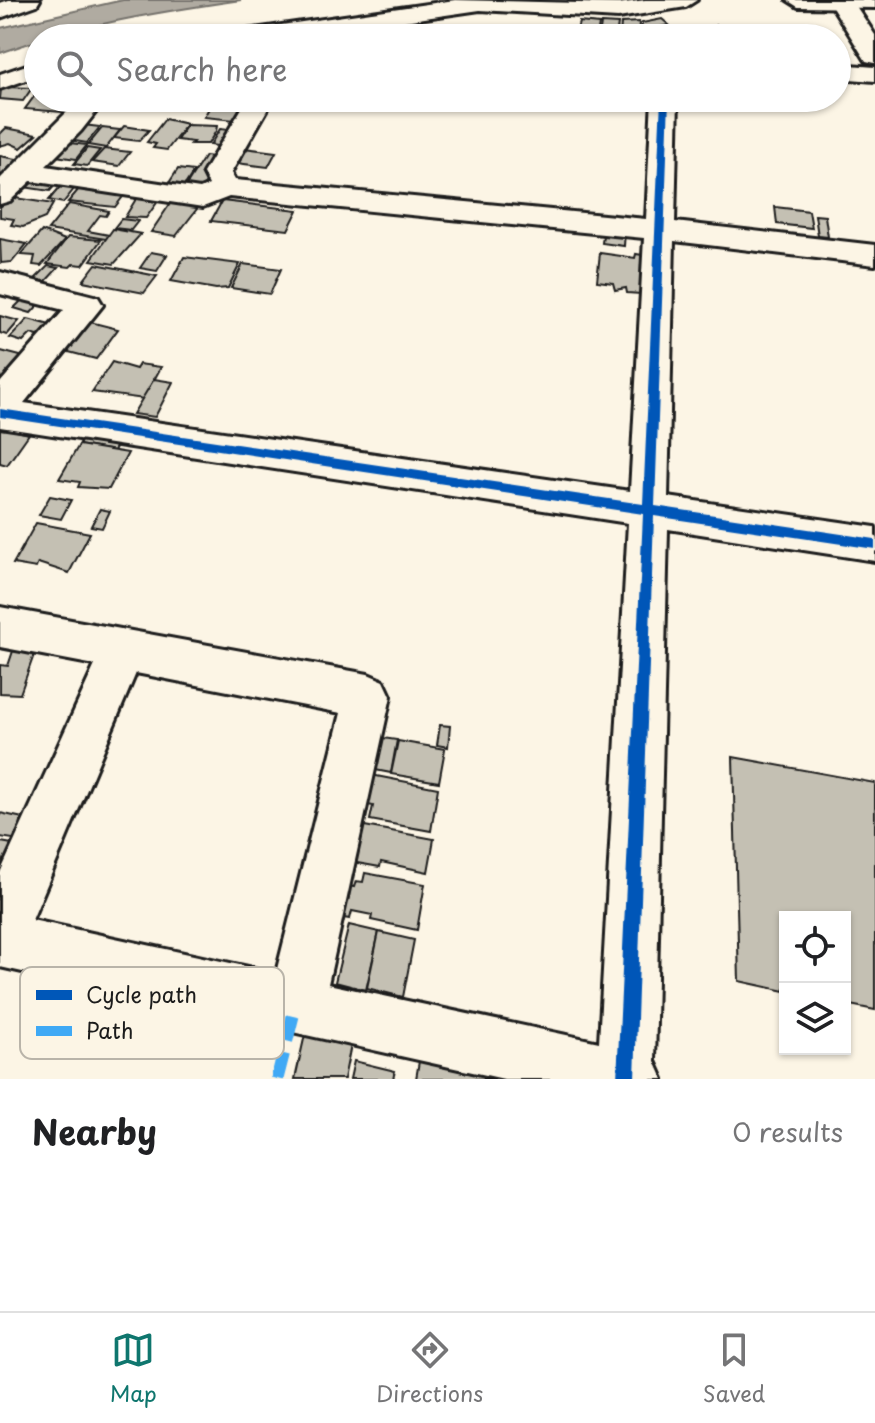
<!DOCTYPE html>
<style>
body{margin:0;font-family:"Playpen Sans",sans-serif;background:#f2f2f2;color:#202124}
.controls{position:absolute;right:24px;bottom:24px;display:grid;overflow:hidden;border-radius:0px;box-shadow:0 2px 6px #0004}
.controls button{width:72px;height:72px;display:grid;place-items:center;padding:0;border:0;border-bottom:2px solid #e0e0e0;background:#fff;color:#202124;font:40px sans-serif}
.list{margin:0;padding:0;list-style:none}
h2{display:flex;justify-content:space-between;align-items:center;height:104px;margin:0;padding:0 32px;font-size:34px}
h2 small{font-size:26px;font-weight:400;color:#757577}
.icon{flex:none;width:44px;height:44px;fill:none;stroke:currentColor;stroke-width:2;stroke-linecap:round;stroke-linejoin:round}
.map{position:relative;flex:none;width:875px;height:1079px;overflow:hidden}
.search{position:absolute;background:#fff;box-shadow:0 2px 6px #0004;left:24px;right:24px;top:24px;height:88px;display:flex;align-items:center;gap:20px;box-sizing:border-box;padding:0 28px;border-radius:44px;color:#757577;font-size:30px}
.sheet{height:232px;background:#fff}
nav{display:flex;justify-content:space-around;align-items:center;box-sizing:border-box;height:112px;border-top:2px solid #e0e0e0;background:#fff;font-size:22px;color:#757577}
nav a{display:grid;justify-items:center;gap:4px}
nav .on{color:#0f766e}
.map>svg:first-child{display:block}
</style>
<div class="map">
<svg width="875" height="1079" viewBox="0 0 875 1079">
<rect width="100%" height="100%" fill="#fcf5e5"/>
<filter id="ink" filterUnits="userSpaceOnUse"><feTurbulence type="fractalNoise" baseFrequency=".0125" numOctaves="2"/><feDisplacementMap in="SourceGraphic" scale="16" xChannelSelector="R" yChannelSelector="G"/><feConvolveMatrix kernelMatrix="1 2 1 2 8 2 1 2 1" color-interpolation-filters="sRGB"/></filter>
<g filter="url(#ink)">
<path fill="#b0aba1" stroke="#75726c" stroke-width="2" d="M123,0H241C158,12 78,25 0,53V28Z"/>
<g fill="#c4c0b3" stroke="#1c1c1c" stroke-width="2">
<path d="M662,19L669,25L660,27L665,31L657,33L662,38H641L642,23Z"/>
<path d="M579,22L599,24L597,38L576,34Z"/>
<path d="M639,22L638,38L620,36L621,23Z"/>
<path d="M601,23L618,24L616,38H599Z"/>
<path d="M716,25L753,28V38L717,34Z"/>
<path d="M1,88L6,87L32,88L23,101L0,99Z"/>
<path d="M36,94L38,98H87L74,113L25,109Z"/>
<path d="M213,101L229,106L231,103L244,104L235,120L204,117Z"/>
<path d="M165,119L187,124L167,150L153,148L156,144L147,142Z"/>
<path d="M83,125L100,127L87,143L69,140Z"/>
<path d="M187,125L217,126L216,131L208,144H191L193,142L177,140Z"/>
<path d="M124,126L149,130L139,141L114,138Z"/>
<path d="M6,128L37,134L21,148L10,143L0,146V134Z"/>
<path d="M102,128L120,130L106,148L88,145Z"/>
<path d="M220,129L238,131L224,147L210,145Z"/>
<path d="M61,142L87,145L76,159L49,155Z"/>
<path d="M87,148L100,150L87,166L74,164Z"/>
<path d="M244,148L276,152L268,167L236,163Z"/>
<path d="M104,149L130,152L119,166L92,162Z"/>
<path d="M0,156L22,160L6,176L0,175Z"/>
<path d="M205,156L221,158L202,189L186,186Z"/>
<path d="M178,169L194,171L183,188L167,186Z"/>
<path d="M26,177L58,182L50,191L17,186Z"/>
<path d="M64,182L78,184L63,203L49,200Z"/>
<path d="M84,183L129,189L115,207L68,202Z"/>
<path d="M139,194L161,197L146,218L125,217Z"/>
<path d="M9,197L53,204L45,218L23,227L11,225L14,219L0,217V207Z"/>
<path d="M172,201L200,205L176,236L151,232Z"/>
<path d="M222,201L298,210L288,230L211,221Z"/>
<path d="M69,204L109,211L106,216L100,215L88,231L109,235L106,239L48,230Z"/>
<path d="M775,207L809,211L812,228L777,224Z"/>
<path d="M815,215L825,216L828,237L818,236Z"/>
<path d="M121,219L138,221L131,230L114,228Z"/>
<path d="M604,228L625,231L624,246L602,243Z"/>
<path d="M113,229L141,234L114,264L91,260Z"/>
<path d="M42,231L65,240L41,266L33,265L35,256L21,255Z"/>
<path d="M68,237L101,240L83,265L73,264L70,267L47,264Z"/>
<path d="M0,239L27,244L12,262L1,263Z"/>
<path d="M151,252L167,255L157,271L140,268Z"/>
<path d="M600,253L635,258L636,254L649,256L641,294L627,293L626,288L615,290L613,283L597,281Z"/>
<path d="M184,257L240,264L228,288L216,289L171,281Z"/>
<path d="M96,264L157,276L144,293L83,281Z"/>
<path d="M243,264L281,269L270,294L231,288Z"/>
<path d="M48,266L58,268L45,282L35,279Z"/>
<path d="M25,297L41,302L31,313L14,308Z"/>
<path d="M0,316L19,321L7,335L0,333Z"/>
<path d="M28,319L54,326L44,338L31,334L23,342L10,338Z"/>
<path d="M86,321L118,329L96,359L61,350Z"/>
<path d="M1,351L28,358L0,387V351Z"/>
<path d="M112,362L136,369L139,364L161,367L144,399L92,392Z"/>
<path d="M154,379L173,382L155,417L133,414Z"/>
<path d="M0,427L29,434L7,465L0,463Z"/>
<path d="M84,436L119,441L114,451L79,445Z"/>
<path d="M79,445L128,453L109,489L78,487L80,482L59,479Z"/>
<path d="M50,496L71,500L61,519L39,515Z"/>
<path d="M100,509L110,511L102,528L91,526Z"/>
<path d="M36,523L90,533L69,573L38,563L36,568L13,564Z"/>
<path d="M13,651L35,652L20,694L0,693V665L8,666Z"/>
<path d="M440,725L450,726L448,747L437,745Z"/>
<path d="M376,737L397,740L391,773L370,769Z"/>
<path d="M398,741L445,749L439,782L391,774Z"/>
<path d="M733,757L875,783V1010L845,1004V917H785V991L739,981Z"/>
<path d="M366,774L438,788L431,831L370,820L373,806L359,803Z"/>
<path d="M0,813L23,818L21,822L26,824L19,840L0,837Z"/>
<path d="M354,824L434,839L428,872L381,862L380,867L346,861Z"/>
<path d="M1,842L23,846L0,898V844Z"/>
<path d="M365,873L425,884L417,930L371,920L372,915L352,911L350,919L337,917L344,885L354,887L356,881L363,882Z"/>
<path d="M349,925L379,932L366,990L335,982Z"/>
<path d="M379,932L414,940L403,997L367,988Z"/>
<path d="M306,1030L352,1040L344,1079H295Z"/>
<path d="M354,1061L395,1071L393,1079H350Z"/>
<path d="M419,1061L495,1079H416Z"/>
</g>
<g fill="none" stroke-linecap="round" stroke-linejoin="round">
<defs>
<g id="minor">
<path d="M9,0H40L37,5L0,18V3Z"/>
<path d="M455,0L618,4L645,0H697L686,7L618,18L480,10L287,38H228L240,31Z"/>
<path d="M787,0H875V8L798,7Z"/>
<path d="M393,24L477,31L489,38L385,36L381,31Z"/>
<path d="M38,61V76L0,89V74Z"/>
<path d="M837,64L875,67V81L837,78Z"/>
<path d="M81,98H107L81,131L46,166L200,189L209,185L203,173L248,98H274L231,173L235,180L646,219L652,98H678L675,222L875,245V265L674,241L668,497L875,527V561L668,529L655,1061L663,1079H504L0,967V873L95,665L0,647V607L368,674L384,681L391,696L328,984L599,1042L628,523L0,427V383L64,310L0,294V272L98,297L103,305L24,403L630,491L644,238L229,197L203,207L31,181L10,201L0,204V179ZM136,673L341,713L276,973L32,920Z"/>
</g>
<path id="major" d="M828,0H852L875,35V63L866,61Z"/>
</defs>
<use href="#minor" stroke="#1c1c1c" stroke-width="6"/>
<use href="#major" stroke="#1c1c1c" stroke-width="6"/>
<use href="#minor" fill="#fcf5e5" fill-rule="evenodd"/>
<use href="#major" fill="#fcf5e5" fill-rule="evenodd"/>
<path stroke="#3fa9f5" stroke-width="13" stroke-dasharray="26 13" stroke-linecap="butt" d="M277,1079L296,1004"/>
<defs>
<path id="cycleway" d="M661,98H669L655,506L875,539V549L654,516L635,1079H617L643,514L0,417V409L643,504Z"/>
</defs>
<use href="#cycleway" stroke="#fcf5e5" stroke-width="5"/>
<use href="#cycleway" fill="#0057b8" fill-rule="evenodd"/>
</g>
</g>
<rect x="20" y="967" width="264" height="92" rx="12" fill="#fcf5e5" stroke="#b9b4a9" stroke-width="2"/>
<rect x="36" y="990" width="36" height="10" fill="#0057b8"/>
<rect x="36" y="1026" width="36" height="10" fill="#3fa9f5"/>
<g font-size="22" fill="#1c1c1c">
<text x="86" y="1003">Cycle path</text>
<text x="86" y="1039">Path</text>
</g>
</svg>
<div class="controls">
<button><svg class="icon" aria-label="locate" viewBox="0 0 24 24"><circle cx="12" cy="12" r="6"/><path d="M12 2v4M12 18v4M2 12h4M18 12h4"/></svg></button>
<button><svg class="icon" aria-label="layers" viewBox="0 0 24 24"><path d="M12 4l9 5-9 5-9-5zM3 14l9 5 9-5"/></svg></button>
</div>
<div class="search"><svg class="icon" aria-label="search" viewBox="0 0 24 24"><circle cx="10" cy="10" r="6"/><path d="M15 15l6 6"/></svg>Search here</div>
</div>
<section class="sheet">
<h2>Nearby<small>0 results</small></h2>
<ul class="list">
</ul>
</section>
<nav>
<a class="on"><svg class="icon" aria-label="map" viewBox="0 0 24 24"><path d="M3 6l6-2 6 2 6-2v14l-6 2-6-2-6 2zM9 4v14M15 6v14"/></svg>Map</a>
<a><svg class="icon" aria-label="directions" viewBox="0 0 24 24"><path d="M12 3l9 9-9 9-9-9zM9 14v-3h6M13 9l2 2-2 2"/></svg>Directions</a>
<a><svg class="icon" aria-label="saved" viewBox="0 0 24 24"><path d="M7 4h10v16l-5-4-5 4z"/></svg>Saved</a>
</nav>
